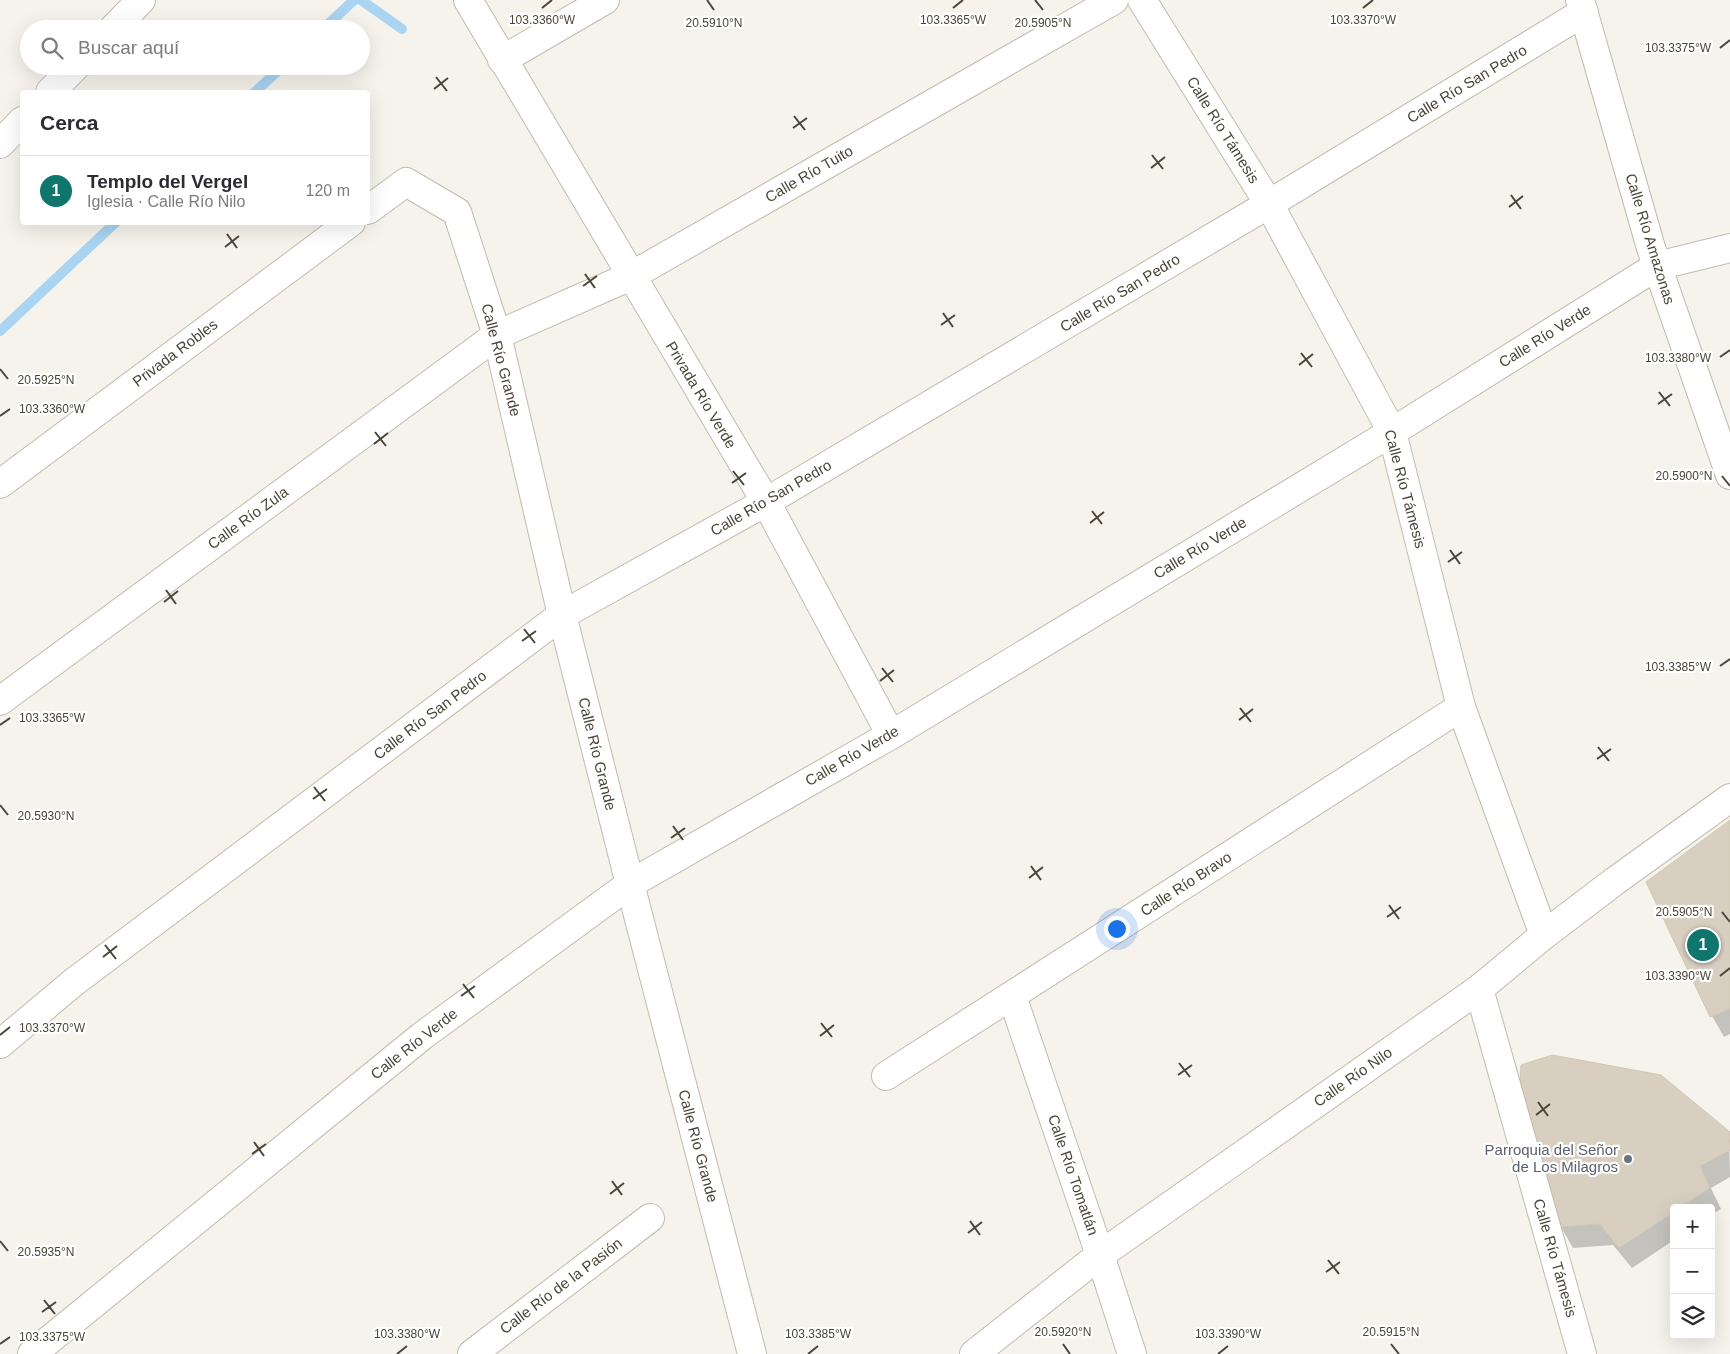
<!DOCTYPE html>
<html lang="es">
<meta charset="utf-8">
<style>
body{margin:0;font-family:Helvetica,sans-serif;background:#f7f7f7;color:#2b2b33}
.controls{position:absolute;right:15px;bottom:15px;display:grid;overflow:hidden;border-radius:5px;box-shadow:0 5px 20px #0002}
.controls button{width:45px;height:45px;display:grid;place-items:center;padding:0;border:0;border-bottom:1px solid #e1e1e2;background:#fff;color:#2b2b33;font:25px sans-serif}
.you{position:absolute;left:1116px;top:928px;width:18px;height:18px;margin:-12px;border:4px solid #fff;border-radius:50%;background:#1a73e8;box-shadow:0 0 0 8px #1a73e833}
.badge{display:grid;place-items:center;width:32px;height:32px;border-radius:50%;background:#0f766e;color:#fff;font-size:16px;font-weight:700}
.pin{position:absolute;translate:-50% -50%;border:2px solid #fff;box-shadow:0 1px 5px #0006}
.list{margin:0;padding:0;list-style:none}
h2{display:flex;justify-content:space-between;align-items:center;height:65px;margin:0;padding:0 20px;font-size:21px}
h2 small{font-size:16px;font-weight:400;color:#7c7c81}
.list li{display:grid;grid-template-columns:32px 1fr auto;gap:15px;align-items:center;box-sizing:border-box;height:70px;padding:0 20px;border-top:1px solid #e1e1e2}
.list b{display:block;font-size:19px;white-space:nowrap}
.list p{margin:0;font-size:16px;white-space:nowrap;color:#7c7c81}
.list em{font-size:16px;font-style:normal;color:#7c7c81}
.icon{flex:none;width:28px;height:28px;fill:none;stroke:currentColor;stroke-width:2;stroke-linecap:round;stroke-linejoin:round}
.map{position:relative;flex:none;width:1730px;height:1354px;overflow:hidden}
.search{position:absolute;background:#fff;box-shadow:0 5px 20px #0002;left:20px;top:20px;width:350px;height:55px;display:flex;align-items:center;gap:12px;box-sizing:border-box;padding:0 18px;border-radius:28px;color:#7c7c81;font-size:19px}
.panel{position:absolute;background:#fff;box-shadow:0 5px 20px #0002;left:20px;top:90px;width:350px;height:135px;border-radius:5px}
.map>svg:first-child{display:block}
</style>
<div class="map">
<svg width="1730" height="1354" viewBox="0 0 1730 1354">
<rect width="100%" height="100%" fill="#f6f3ec"/>
<g fill="#0003">
<path d="M1730,821V1034L1724,1037L1712,1016L1648,882Z"/>
<path d="M1729,1133L1730,1177L1711,1188L1721,1209L1711,1215V1208H1674V1240L1632,1268L1613,1245L1573,1248L1561,1227Z"/>
</g>
<g fill="none" stroke-linecap="round" stroke-linejoin="round">
<g stroke="#a9d4f2" stroke-width="10">
<path d="M361,0L402,29"/>
<path d="M323,29L354,0"/>
<path d="M255,92L283,66"/>
<path d="M0,331L116,222"/>
</g>
</g>
<g fill="#d8cfc1" stroke="#d3c7b4">
<path d="M1730,820V1009L1710,1017L1646,882Z"/>
<path d="M1552,1055L1661,1075L1730,1132L1729,1151L1700,1166L1710,1188L1679,1208H1674V1212L1619,1248L1600,1224L1559,1227L1520,1082L1521,1065Z"/>
</g>
<g fill="none" stroke-linecap="round" stroke-linejoin="round">
<defs>
<g id="minor">
<path d="M468,0L766,502L891,735"/>
<path d="M1142,0L1269,204L1392,432L1461,707L1544,935"/>
<path d="M1580,0L1651,248L1730,475"/>
<path d="M113,29L141,0"/>
<path d="M502,60L605,0"/>
<path d="M50,92L76,66"/>
<path d="M0,144L22,121"/>
<path d="M368,210L406,182L457,212L497,335L562,615L630,884L752,1354"/>
<path d="M0,484L351,222"/>
<path d="M0,701L497,335L631,276L1114,0"/>
<path d="M1479,989L1582,1354"/>
<path d="M1012,996L1100,1255L1132,1354"/>
<path d="M0,1044L74,982L562,615L766,502L1269,204L1584,12"/>
<path d="M886,1076L1461,707"/>
<path d="M32,1354L422,1036L630,884L891,735L1392,432L1657,266L1730,248"/>
<path d="M472,1354L650,1218"/>
<path d="M974,1354L1100,1255L1479,989L1544,935L1615,881L1730,798"/>
</g>
</defs>
<use href="#minor" stroke="#c2bbae" stroke-width="30"/>
<use href="#minor" stroke="#fff" stroke-width="28"/>
</g>
<path fill="none" stroke="#4b4439" stroke-width="2" d="M707,0L714,10M1035,0L1043,10M542,8L552,0M953,8L963,0M1363,8L1373,0M1720,48L1730,40M436,77L447,91M434,89L448,78M794,116L805,130M793,128L807,118M1152,155L1163,169M1151,168L1165,157M1511,195L1521,209M1509,207L1523,196M227,234L237,248M225,247L239,236M585,274L595,288M583,286L597,276M943,313L953,327M941,325L955,315M1301,353L1312,367M1720,357L1730,350M1299,365L1313,354M0,369L8,379M1659,392L1670,406M1658,404L1672,394M0,416L10,409M375,432L386,446M374,444L388,433M733,471L744,485M1722,476L1730,486M732,483L746,473M1092,511L1102,524M1090,523L1104,512M1450,550L1460,564M1448,562L1462,552M166,590L176,604M164,602L178,591M524,629L535,643M522,641L536,631M1720,666L1730,659M882,668L893,682M880,681L894,670M1240,708L1251,722M1239,720L1253,709M0,725L10,718M1598,747L1609,761M1597,759L1611,749M314,787L325,801M313,799L327,789M0,805L8,815M673,826L683,840M671,838L685,828M1031,866L1041,880M1029,878L1043,867M1389,905L1399,919M1722,912L1730,922M1387,917L1401,907M105,945L116,959M103,957L117,946M1720,976L1730,968M463,984L474,998M461,996L475,986M821,1023L832,1037M0,1035L10,1027M820,1036L834,1025M1179,1063L1190,1077M1178,1075L1192,1065M1538,1102L1548,1116M1536,1115L1550,1104M254,1142L264,1156M252,1154L266,1144M612,1181L622,1195M610,1194L624,1183M970,1221L980,1235M968,1233L982,1222M0,1241L8,1251M1328,1260L1339,1274M1326,1272L1340,1262M44,1300L55,1314M42,1312L56,1302M0,1344L10,1337M1063,1344L1070,1354M1391,1344L1399,1354M397,1354L407,1346M808,1354L818,1346M1218,1354L1228,1346"/>
<circle fill="#6b7280" stroke="#fff" stroke-width="2" cx="1628" cy="1159" r="5"/>
<g text-anchor="middle" stroke-width="4.5" stroke-linejoin="round" paint-order="stroke">
<g font-size="15" fill="#4b4439" stroke="#fff">
<text transform="translate(1467 84) rotate(-31)" y="5">Calle Río San Pedro</text>
<text transform="translate(1223 130) rotate(58)" y="5">Calle Río Támesis</text>
<text transform="translate(809 174) rotate(-30)" y="5">Calle Río Tuito</text>
<text transform="translate(1650 239) rotate(73)" y="5">Calle Río Amazonas</text>
<text transform="translate(1120 293) rotate(-31)" y="5">Calle Río San Pedro</text>
<text transform="translate(1545 336) rotate(-32)" y="5">Calle Río Verde</text>
<text transform="translate(175 353) rotate(-37)" y="5">Privada Robles</text>
<text transform="translate(501 360) rotate(75)" y="5">Calle Río Grande</text>
<text transform="translate(701 395) rotate(59)" y="5">Privada Río Verde</text>
<text transform="translate(1405 489) rotate(75)" y="5">Calle Río Támesis</text>
<text transform="translate(771 498) rotate(-30)" y="5">Calle Río San Pedro</text>
<text transform="translate(248 518) rotate(-36)" y="5">Calle Río Zula</text>
<text transform="translate(1200 548) rotate(-31)" y="5">Calle Río Verde</text>
<text transform="translate(430 715) rotate(-37)" y="5">Calle Río San Pedro</text>
<text transform="translate(597 754) rotate(76)" y="5">Calle Río Grande</text>
<text transform="translate(852 756) rotate(-30)" y="5">Calle Río Verde</text>
<text transform="translate(1186 884) rotate(-33)" y="5">Calle Río Bravo</text>
<text transform="translate(414 1044) rotate(-38)" y="5">Calle Río Verde</text>
<text transform="translate(1353 1077) rotate(-35)" y="5">Calle Río Nilo</text>
<text transform="translate(698 1146) rotate(75)" y="5">Calle Río Grande</text>
<text transform="translate(1073 1175) rotate(71)" y="5">Calle Río Tomatlán</text>
<text transform="translate(1555 1258) rotate(74)" y="5">Calle Río Támesis</text>
<text transform="translate(561 1286) rotate(-37)" y="5">Calle Río de la Pasión</text>
</g>
<g font-size="15" fill="#5b616d" stroke="#fff" text-anchor="end">
<text x="1618" y="1155">Parroquia del Señor<tspan x="1618" dy="17">de Los Milagros</tspan></text>
</g>
</g>
<g font-size="12" text-anchor="middle" fill="#4b4439" stroke="#fff" stroke-width="4.5" stroke-linejoin="round" paint-order="stroke">
<text x="1363" y="24">103.3370°W</text>
<text x="542" y="24">103.3360°W</text>
<text x="953" y="24">103.3365°W</text>
<text x="714" y="27">20.5910°N</text>
<text x="1043" y="27">20.5905°N</text>
<text x="1678" y="52">103.3375°W</text>
<text x="1678" y="362">103.3380°W</text>
<text x="46" y="384">20.5925°N</text>
<text x="52" y="413">103.3360°W</text>
<text x="1684" y="480">20.5900°N</text>
<text x="1678" y="671">103.3385°W</text>
<text x="52" y="722">103.3365°W</text>
<text x="46" y="820">20.5930°N</text>
<text x="1684" y="916">20.5905°N</text>
<text x="1678" y="980">103.3390°W</text>
<text x="52" y="1032">103.3370°W</text>
<text x="46" y="1256">20.5935°N</text>
<text x="1063" y="1336">20.5920°N</text>
<text x="1391" y="1336">20.5915°N</text>
<text x="407" y="1338">103.3380°W</text>
<text x="818" y="1338">103.3385°W</text>
<text x="1228" y="1338">103.3390°W</text>
<text x="52" y="1341">103.3375°W</text>
</g>
</svg>
<div class="controls">
<button>+</button>
<button>−</button>
<button><svg class="icon" aria-label="layers" viewBox="0 0 24 24"><path d="M12 4l9 5-9 5-9-5zM3 14l9 5 9-5"/></svg></button>
</div>
<div class="you"></div>
<div class="pin badge" style="left:1703px;top:945px">1</div>
<div class="search"><svg class="icon" aria-label="search" viewBox="0 0 24 24"><circle cx="10" cy="10" r="6"/><path d="M15 15l6 6"/></svg>Buscar aquí</div>
<section class="panel">
<h2>Cerca<small></small></h2>
<ul class="list">
<li><span class="badge">1</span><div><b>Templo del Vergel</b><p>Iglesia · Calle Río Nilo</p></div><em>120 m</em></li>
</ul>
</section>
</div>
